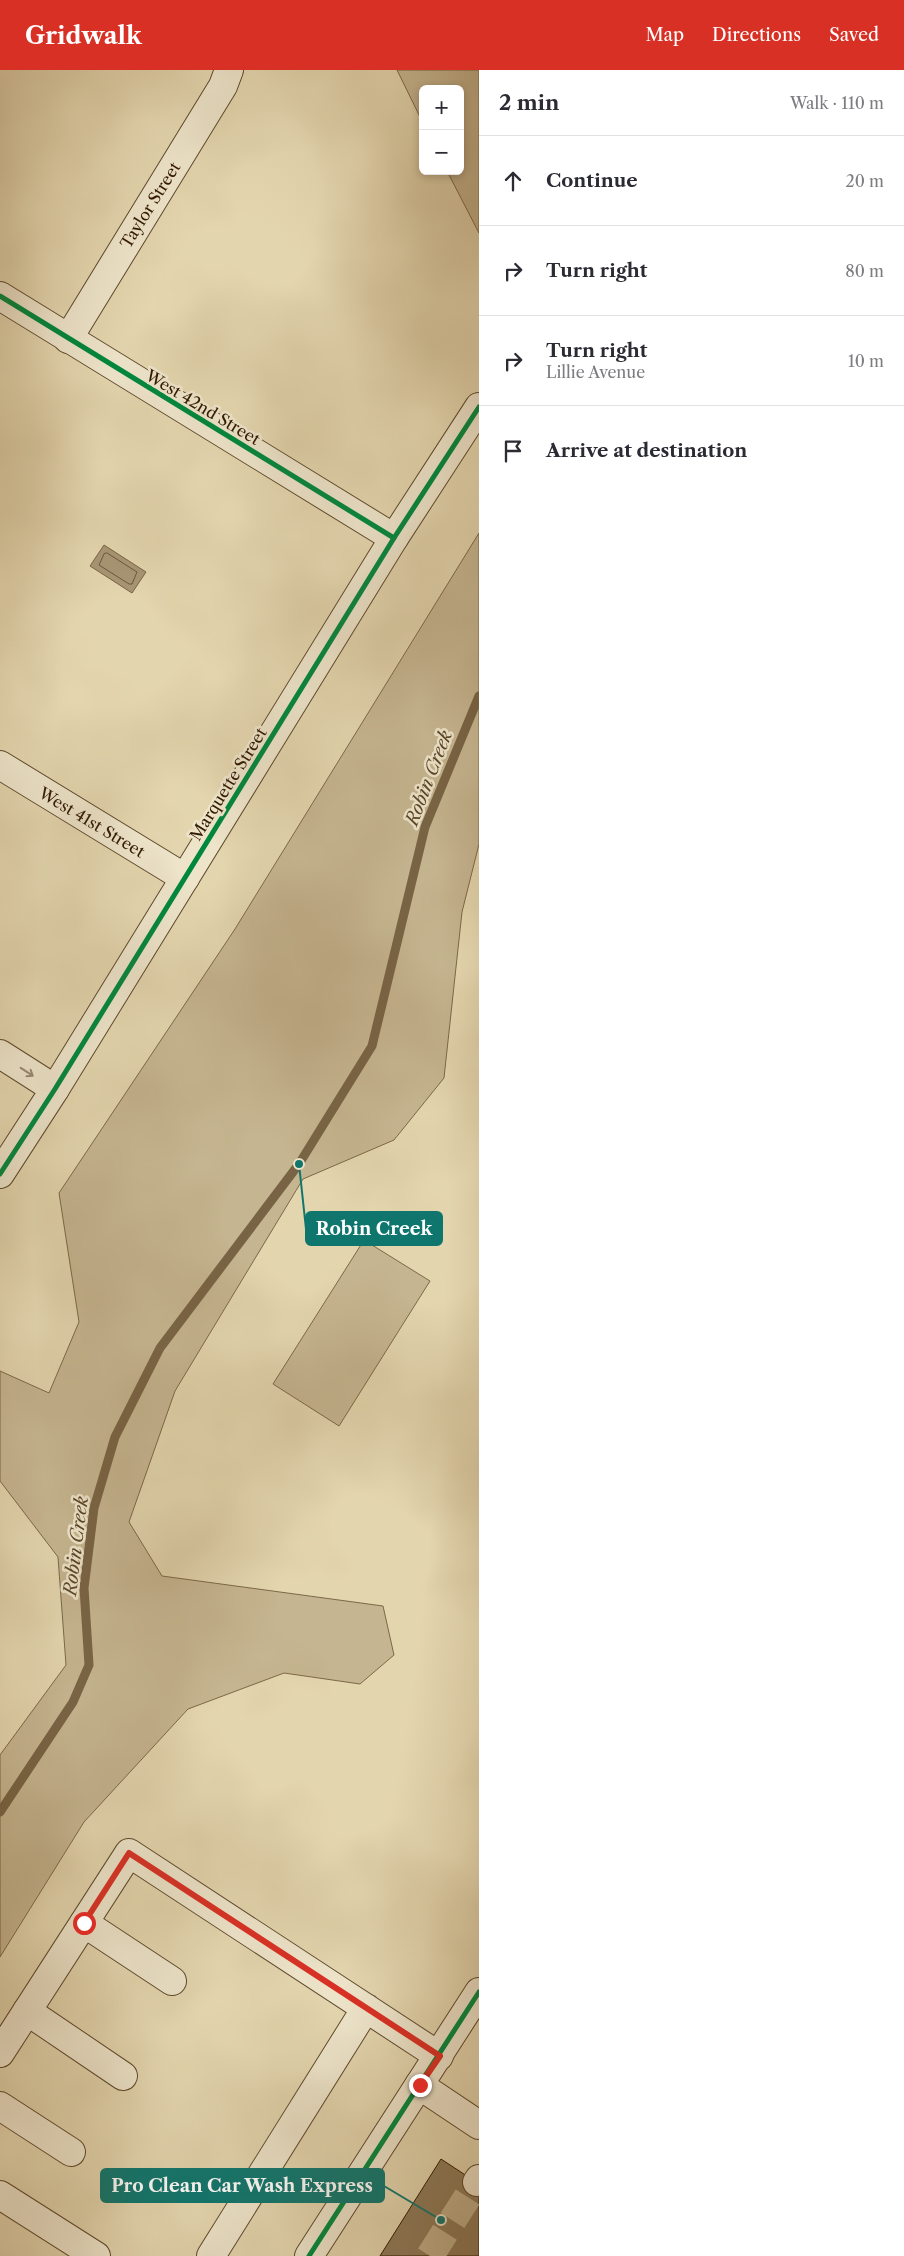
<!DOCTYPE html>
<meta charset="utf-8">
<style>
body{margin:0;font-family:"Libre Caslon Text",serif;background:#f7f7f7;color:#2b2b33}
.controls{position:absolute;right:15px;top:15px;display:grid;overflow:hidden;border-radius:8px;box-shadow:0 2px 8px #0003}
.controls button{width:45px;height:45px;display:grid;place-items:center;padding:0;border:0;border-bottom:1px solid #e1e1e2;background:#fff;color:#2b2b33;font:25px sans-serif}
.stop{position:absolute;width:15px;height:15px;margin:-11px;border:4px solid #d93025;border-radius:50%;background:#fff}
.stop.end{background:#d93025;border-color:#fff;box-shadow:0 1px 5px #0008}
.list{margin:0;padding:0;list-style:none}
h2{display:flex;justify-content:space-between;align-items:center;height:65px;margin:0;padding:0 20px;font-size:21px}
h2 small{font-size:16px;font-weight:400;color:#7c7c81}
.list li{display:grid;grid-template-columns:32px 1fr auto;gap:15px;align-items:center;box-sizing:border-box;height:90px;padding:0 20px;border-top:1px solid #e1e1e2}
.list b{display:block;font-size:19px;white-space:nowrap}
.list p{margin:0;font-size:16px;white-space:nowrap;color:#7c7c81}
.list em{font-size:16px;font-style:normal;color:#7c7c81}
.icon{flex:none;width:28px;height:28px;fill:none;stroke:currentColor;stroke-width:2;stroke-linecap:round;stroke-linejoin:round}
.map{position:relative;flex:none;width:479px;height:2186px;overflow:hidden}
header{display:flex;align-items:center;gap:30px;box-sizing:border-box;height:70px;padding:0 25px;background:#d93025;color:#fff}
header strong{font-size:24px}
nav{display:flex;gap:28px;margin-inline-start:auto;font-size:18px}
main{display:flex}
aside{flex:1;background:#fff}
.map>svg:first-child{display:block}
</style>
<header>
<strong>Gridwalk</strong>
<nav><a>Map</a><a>Directions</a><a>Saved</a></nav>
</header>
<main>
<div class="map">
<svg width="479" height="2186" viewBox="0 0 479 2186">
<rect width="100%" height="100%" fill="#e3d5ae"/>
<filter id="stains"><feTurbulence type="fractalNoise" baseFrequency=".004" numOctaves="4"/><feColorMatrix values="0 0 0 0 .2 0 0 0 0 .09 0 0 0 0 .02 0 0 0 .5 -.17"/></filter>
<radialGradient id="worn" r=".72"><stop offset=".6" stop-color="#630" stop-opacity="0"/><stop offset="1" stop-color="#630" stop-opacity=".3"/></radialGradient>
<g fill="#c5b590" stroke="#7c6848">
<path d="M397,0H479V163L447,101H460V19H423V53Z"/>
<path d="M479,463V774L462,842L444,1008L394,1070L303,1109L175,1321L129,1452L162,1506L383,1536L394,1585L360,1614L284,1603L188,1639L84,1752L0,1887V1685L66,1595L58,1487L0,1411V1301L49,1323L79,1252L59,1123L235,859Z"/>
<path d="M364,1170L430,1211L339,1356L273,1314Z"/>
</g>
<path fill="#a79573" stroke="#786445" d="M104,475L146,502L132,523L90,496Z"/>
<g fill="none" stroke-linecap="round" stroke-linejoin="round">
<path stroke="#6c583a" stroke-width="1" d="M107,483L137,502L132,514H129L99,495L104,484Z"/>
<path stroke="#786445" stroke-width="9" d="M0,1742L73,1632L89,1595L84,1518L94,1438L115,1367L160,1278L299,1094L372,976L425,757L479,626"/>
</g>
<path fill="#8e7b5a" stroke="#321a00" d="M441,2089L479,2114V2186H380Z"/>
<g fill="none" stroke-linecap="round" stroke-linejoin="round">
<path stroke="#c0b08b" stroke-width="28" stroke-dasharray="28 14" stroke-linecap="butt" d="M430,2186L477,2112"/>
<defs>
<g id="minor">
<path d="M0,226L394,468"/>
<path d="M68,269L223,16L229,0"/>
<path d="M0,695L185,808"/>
<path d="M0,984L55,1019"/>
<path d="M0,1104L55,1019L394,468L479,337"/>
<path d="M84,1853L172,1911"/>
<path d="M27,1941L123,2006"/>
<path d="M0,1983L129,1783L439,1986"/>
<path d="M419,2015L479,2055"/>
<path d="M0,2036L71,2082"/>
<path d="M477,2112L479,2109"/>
<path d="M0,2125L96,2186"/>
<path d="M211,2186L366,1938"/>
<path d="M309,2186L479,1922"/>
</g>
</defs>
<use href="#minor" stroke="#5e492c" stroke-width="30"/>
<use href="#minor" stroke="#ede4ca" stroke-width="28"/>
<defs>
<g id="cycleway">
<path d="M0,226L394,468"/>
<path d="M0,1104L55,1019L394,468L479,337"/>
<path d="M309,2186L479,1922"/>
</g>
</defs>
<use href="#cycleway" stroke="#ede4ca" stroke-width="8"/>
<use href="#cycleway" stroke="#00873e" stroke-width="5"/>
</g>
<defs><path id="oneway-shaft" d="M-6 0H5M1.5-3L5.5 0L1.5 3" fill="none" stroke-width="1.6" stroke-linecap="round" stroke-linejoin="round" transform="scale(1.25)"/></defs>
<use stroke="#99896f" href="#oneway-shaft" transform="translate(27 1002) rotate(33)"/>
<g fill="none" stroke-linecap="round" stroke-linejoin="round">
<path stroke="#d93025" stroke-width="6" d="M84,1853L129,1783L440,1986L420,2015"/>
</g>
<g text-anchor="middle" stroke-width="5" stroke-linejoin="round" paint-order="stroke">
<g font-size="16" fill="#321a00" stroke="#ede4ca">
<text transform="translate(150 135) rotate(-58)" y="6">Taylor Street</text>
<text transform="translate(203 337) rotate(31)" y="6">West 42nd Street</text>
<text transform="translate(228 714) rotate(-58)" y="6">Marquette Street</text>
<text transform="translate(92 752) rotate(31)" y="6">West 41st Street</text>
</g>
<g font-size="18" font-style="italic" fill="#5b4528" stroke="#ede4ca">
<text transform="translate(429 708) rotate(-69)" y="6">Robin Creek</text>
<text transform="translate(76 1476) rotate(-83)" y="6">Robin Creek</text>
</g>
</g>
<path fill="none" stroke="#0f766e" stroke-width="2" d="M299 1094L306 1159M441 2150L384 2116"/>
<g fill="#0f766e" stroke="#ede4ca" stroke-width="2">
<circle cx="299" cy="1094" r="5"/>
<circle cx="441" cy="2150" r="5"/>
</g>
<g fill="#0f766e" stroke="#0f766e" stroke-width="2">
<rect x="306" y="1142" width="136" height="33" rx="5"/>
<rect x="101" y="2099" width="283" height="33" rx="5"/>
</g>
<g font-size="18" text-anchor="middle" font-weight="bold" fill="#fff">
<text x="374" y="1165">Robin Creek</text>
<text x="242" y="2122">Pro Clean Car Wash Express</text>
</g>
<rect width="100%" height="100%" filter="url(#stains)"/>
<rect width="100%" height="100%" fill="url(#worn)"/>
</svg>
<div class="controls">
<button>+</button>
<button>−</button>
</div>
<div class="stop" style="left:84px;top:1853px"></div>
<div class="stop end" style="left:420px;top:2015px"></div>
</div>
<aside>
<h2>2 min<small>Walk · 110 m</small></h2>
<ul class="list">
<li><svg class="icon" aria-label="ahead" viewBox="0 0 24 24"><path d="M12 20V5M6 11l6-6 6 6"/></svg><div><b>Continue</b></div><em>20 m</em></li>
<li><svg class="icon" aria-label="right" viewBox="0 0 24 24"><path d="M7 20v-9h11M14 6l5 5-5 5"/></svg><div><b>Turn right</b></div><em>80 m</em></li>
<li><svg class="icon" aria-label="right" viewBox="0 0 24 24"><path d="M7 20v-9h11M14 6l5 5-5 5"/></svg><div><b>Turn right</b><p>Lillie Avenue</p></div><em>10 m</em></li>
<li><svg class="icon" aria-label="arrive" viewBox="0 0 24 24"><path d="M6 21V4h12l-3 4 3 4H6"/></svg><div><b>Arrive at destination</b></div></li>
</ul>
</aside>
</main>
